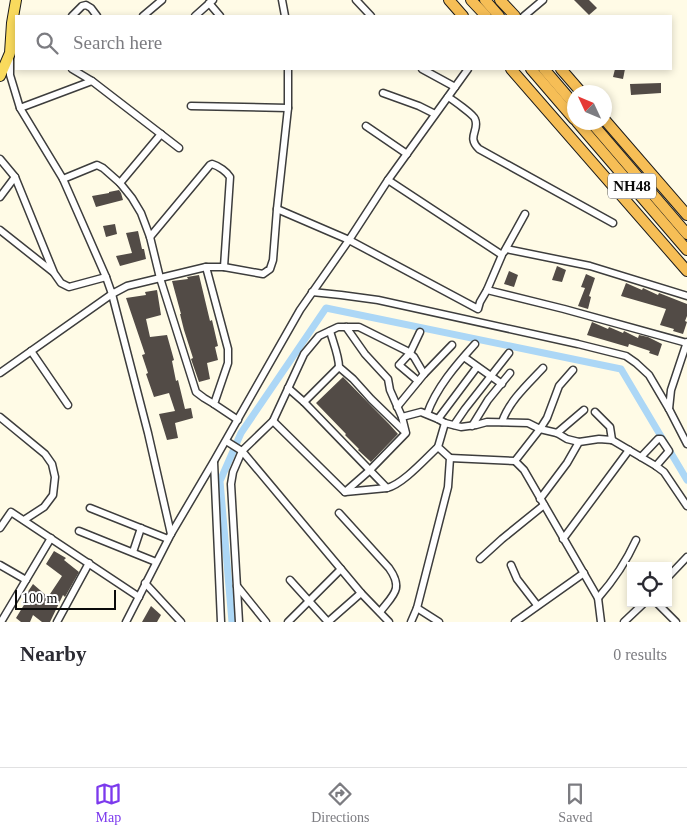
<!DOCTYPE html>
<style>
body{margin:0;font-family:"Times New Roman",serif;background:#f2f2f3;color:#2b2b33}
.controls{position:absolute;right:15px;bottom:15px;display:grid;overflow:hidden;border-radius:0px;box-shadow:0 2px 8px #0003}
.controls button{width:45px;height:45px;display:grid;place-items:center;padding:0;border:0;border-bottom:1px solid #e1e1e2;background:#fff;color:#2b2b33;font:25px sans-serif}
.compass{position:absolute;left:567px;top:85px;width:45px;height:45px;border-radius:50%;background:#fff;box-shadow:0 2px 8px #0003;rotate:314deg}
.scale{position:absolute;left:15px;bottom:12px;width:101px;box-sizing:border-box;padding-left:5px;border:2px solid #0a0a0a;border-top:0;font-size:14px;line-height:18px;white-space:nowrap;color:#0a0a0a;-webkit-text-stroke:4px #fff;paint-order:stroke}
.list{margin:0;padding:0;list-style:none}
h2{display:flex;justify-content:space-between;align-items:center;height:65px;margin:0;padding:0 20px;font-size:21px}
h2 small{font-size:16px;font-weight:400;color:#7c7c81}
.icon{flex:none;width:28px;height:28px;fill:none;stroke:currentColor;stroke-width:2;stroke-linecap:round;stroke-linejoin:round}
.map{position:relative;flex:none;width:687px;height:622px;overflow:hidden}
.search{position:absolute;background:#fff;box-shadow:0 2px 8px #0003;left:15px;right:15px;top:15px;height:55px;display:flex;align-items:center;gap:12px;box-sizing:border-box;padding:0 18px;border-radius:0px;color:#7c7c81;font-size:19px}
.sheet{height:145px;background:#fff}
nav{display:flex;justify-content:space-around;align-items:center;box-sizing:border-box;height:70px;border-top:1px solid #e1e1e2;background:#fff;font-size:14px;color:#7c7c81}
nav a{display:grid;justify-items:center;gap:2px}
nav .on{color:#7c3aed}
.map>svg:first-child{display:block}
</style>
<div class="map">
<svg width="687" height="622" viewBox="0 0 687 622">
<rect width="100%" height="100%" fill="#fffbe6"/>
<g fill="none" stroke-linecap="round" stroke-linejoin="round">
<path stroke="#acd7f6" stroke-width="7" d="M232,622L220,481L241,433L326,308L621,369L687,480"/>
</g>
<g fill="#524b46">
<path d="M574,0H589L597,8L589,15Z"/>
<path d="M615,69H625L623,79L613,77Z"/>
<path d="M661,83V93L631,95L630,84Z"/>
<path d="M119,190L121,193L123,200L96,207L92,196L109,193V192Z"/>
<path d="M115,224L117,234L106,237L103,226Z"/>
<path d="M138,231L142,249H144L146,259L120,266L116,256L132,253L126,233Z"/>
<path d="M557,266L566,270L562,282L552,280Z"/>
<path d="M509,271L518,275L514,287L504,284Z"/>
<path d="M586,274L595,278L589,296L591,297L588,309L578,306L585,288L581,287Z"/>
<path d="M199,275L210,321L212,320L218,346L215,347L218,360L207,363L210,379L199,382L191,359L193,358L184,330L180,314H181L172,281L188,279L187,277Z"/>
<path d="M626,283L642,290L643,288L658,295L659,293L687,304V316L685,321L687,322L683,334L673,331L674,329L660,325L666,309L621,296Z"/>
<path d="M157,290L161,315L146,319L150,337L167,335L174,360L172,361L176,381L178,380L185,409L191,408L193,418L175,423L178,438L167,440L159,414L175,411L169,393L154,397L146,374L148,373L142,355L145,354L126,298L146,295L145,292Z"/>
<path d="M592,322L608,329L609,327L623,333L624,331L638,338L639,335L648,337L662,344L658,356L649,353L650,351L629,344L628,347L587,335Z"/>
<path d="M343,377L390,425L398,434L371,462L358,450L359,449L345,435L346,434L316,403Z"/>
<path d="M54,551L66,558L64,560L79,572L65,597L63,595L50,622H42L33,615L30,622H21L16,618L30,595L27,593L33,584L48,597L62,576L46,564Z"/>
<path d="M151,606L161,615L157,622H142Z"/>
</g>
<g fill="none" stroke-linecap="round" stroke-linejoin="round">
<defs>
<g id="minor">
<path d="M282,0L285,16"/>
<path d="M356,0L371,16"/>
<path d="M209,3L220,16"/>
<path d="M72,16L82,6L86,5L91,8L97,16"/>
<path d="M143,16L162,0"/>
<path d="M195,16L213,0"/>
<path d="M524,16L543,0"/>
<path d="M10,57V75L20,108L63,179L106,277L112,294L127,286L206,267H224L263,274L270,269L273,260L277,209L288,108V69"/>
<path d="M422,69L455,87"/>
<path d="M92,81L179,148"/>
<path d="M383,93L419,106L435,114"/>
<path d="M448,97C453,100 474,115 475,119C480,130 466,137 479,149L613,223"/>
<path d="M191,106L288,108"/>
<path d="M20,108L92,81L72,69"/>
<path d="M366,126L407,154"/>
<path d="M161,134L120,183L132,198L141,213L150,237L160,278L196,392L204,398L214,404"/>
<path d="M0,159L15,177L54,273L61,283L69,287L106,277"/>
<path d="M63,179L97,165L103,168L120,183"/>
<path d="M0,197L15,177"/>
<path d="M277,209L349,240L478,309L480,302L487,290L502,255L388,180"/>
<path d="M0,230L53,272"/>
<path d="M150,237L210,165L212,164C219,166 227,172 230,177L224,267"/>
<path d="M506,249L590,266L687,296"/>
<path d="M504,252L525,214"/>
<path d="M206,267L228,349V363L214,404L238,420"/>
<path d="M487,290L564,309L687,343"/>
<path d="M312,292L341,295L378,300L578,344L626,356L636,363L649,375L669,409"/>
<path d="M346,327L365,354L388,379L390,390L402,417"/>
<path d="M330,331C333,342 339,356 339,367L353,379L371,399L405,432"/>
<path d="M687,342L671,390L669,409L687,444"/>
<path d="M31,351L68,405"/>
<path d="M464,357L502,384"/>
<path d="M0,373L112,294L148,433L171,534"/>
<path d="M418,381L399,365L410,353L420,332"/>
<path d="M288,388L304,402L387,488C403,484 425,459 438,447"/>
<path d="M304,402L339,367"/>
<path d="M397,407L424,374L452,345"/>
<path d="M595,412L610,427L612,440"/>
<path d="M427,414C436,388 456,365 475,344"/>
<path d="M0,417L45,454L52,464L55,477L53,495L44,507L24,520"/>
<path d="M438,419L477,367"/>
<path d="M273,421L345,492L387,488"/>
<path d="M502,422C509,401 528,384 543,368"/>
<path d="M454,425L465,409L509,353"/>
<path d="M472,426L488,400L510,373"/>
<path d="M557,433L584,410"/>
<path d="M226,441L242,451L361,593L389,622"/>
<path d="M641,457L658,439H661L669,451L656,466"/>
<path d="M450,458L515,461L540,429L547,418L559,386L573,370"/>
<path d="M515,461L524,470L598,598L601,622"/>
<path d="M214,462L221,622"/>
<path d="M345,492L369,471L406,433L402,417L421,412L438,419L445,423L461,427L476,425L487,422L528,423L540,429L557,433L567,439L579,442"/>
<path d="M540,499L567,463L579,442L599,439L612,440L656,466L664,472L687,506"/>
<path d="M90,508L168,539"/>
<path d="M339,513L389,568C404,589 393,595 380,612"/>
<path d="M0,528L11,512L139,597"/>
<path d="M79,531L156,562"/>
<path d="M563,539L629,450"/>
<path d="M133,552L141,528"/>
<path d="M480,559L502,539L544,505"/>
<path d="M0,565L26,580"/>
<path d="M511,565L517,579L537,605"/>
<path d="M668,577L687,557"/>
<path d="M290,580L328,622"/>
<path d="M145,583L181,622"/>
<path d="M237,586L266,622"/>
<path d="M598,598C613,581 626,562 636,540"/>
<path d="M657,603L676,622"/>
<path d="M417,608L439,622"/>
<path d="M1,622L51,538"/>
<path d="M57,622L89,563"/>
<path d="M126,622L171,534L214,461L300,310L349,240L388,180L468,69"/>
<path d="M239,622L231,484L233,472L242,451L273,421L304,354L319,336L338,327H359L407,351L414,357L424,374"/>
<path d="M288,622L341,569"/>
<path d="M328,622L361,593"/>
<path d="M411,622L417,608L448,487L450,458L438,447L445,423"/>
<path d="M515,622L584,573"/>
<path d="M624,622L644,603"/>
</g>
<path id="primary" d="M0,76L10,53L12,23L16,0"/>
<g id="trunk">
<path d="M449,0L463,16"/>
<path d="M471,0L486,16"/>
<path d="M485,0L499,16"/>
<path d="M500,0L515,16"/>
<path d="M511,69L687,271"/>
<path d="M531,69L574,119"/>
<path d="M544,69L574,104"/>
<path d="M561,69L581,92"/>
<path d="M604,119L687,215"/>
<path d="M577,122L687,250"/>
<path d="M591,122L687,234"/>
</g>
</defs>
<use href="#minor" stroke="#3d3d3d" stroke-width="9"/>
<use href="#primary" stroke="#1b1b1b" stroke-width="12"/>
<use href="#trunk" stroke="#1b1b1b" stroke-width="12"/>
<use href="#minor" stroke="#fff" stroke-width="6"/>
<use href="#primary" stroke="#f9da5d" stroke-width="10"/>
<use href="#trunk" stroke="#f6be56" stroke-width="10"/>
</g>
<g text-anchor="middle" stroke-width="5" stroke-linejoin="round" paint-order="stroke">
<rect fill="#fff" stroke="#545454" stroke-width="1" x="608" y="173.5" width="48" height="25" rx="4"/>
<g font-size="15" font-weight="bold" fill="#0a0a0a">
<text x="632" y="191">NH48</text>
</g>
</g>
</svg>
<div class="controls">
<button><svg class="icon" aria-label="locate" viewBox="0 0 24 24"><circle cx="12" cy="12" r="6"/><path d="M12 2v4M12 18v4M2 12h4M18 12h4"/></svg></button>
</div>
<svg class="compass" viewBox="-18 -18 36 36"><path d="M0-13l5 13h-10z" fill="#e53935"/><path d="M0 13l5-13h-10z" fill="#7c7c81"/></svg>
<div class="scale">100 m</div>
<div class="search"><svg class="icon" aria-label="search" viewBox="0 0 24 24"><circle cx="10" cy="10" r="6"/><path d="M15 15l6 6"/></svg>Search here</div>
</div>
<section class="sheet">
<h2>Nearby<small>0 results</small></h2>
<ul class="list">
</ul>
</section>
<nav>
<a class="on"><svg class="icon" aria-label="map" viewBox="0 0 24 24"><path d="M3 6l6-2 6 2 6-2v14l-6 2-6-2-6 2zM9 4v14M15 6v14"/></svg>Map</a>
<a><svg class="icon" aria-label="directions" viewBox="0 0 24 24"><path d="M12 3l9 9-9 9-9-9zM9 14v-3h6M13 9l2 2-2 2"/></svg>Directions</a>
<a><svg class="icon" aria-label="saved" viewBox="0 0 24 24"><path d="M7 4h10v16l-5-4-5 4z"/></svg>Saved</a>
</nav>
